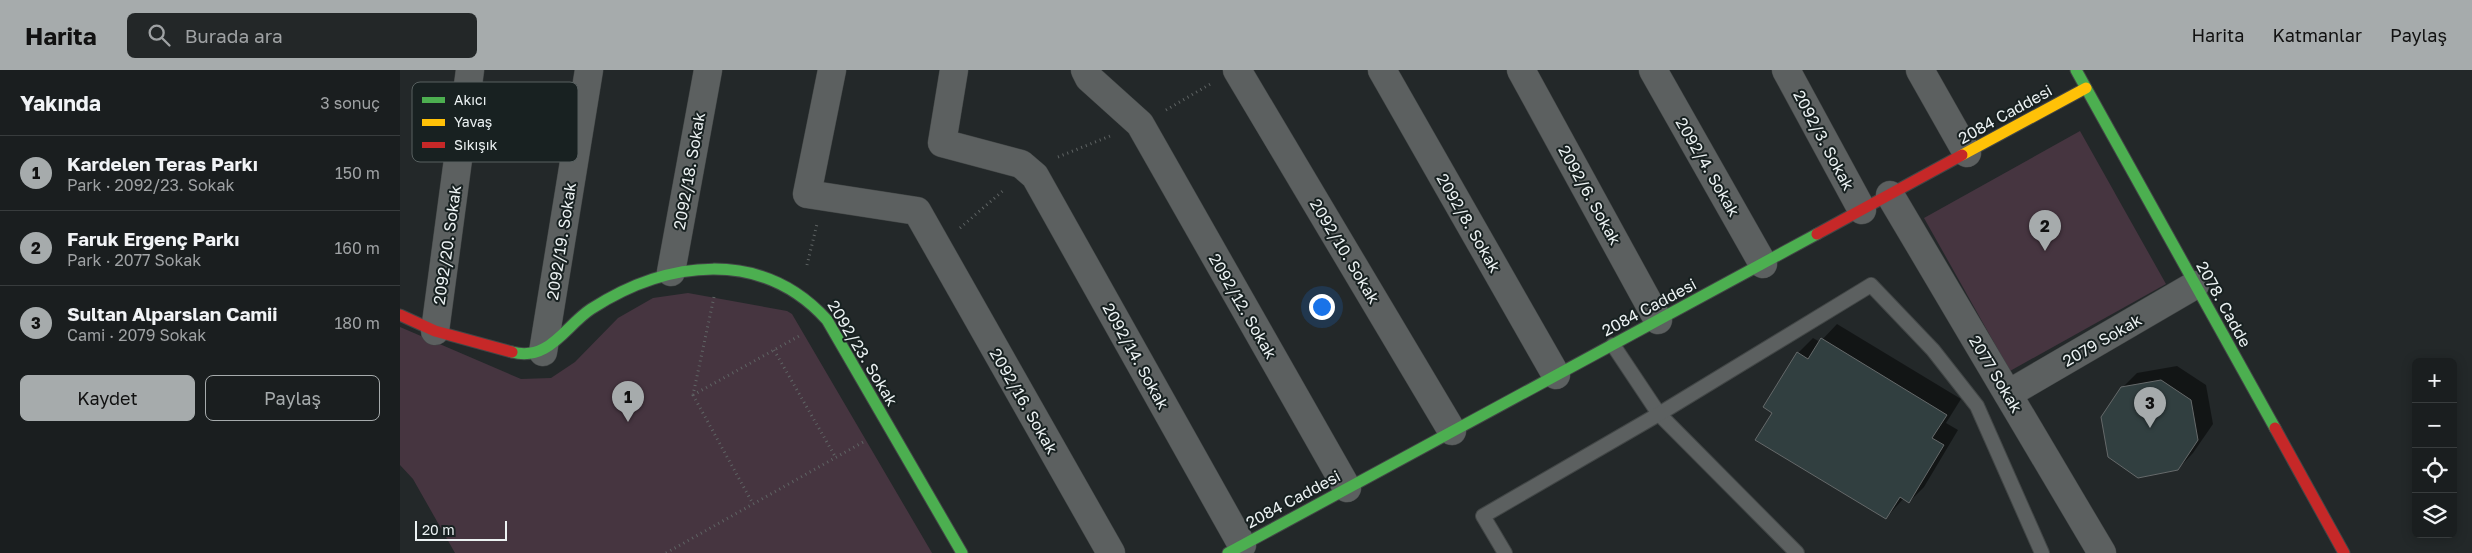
<!DOCTYPE html>
<html lang="tr">
<meta charset="utf-8">
<style>
body{margin:0;font-family:"Golos Text",sans-serif;background:#232728;color:#f1f3f6}
.controls{position:absolute;right:15px;bottom:15px;display:grid;overflow:hidden;border-radius:8px;box-shadow:0 2px 12px #0003}
.controls button{width:45px;height:45px;display:grid;place-items:center;padding:0;border:0;border-bottom:1px solid #383c3d;background:#1a1e1f;color:#f1f3f6;font:25px sans-serif}
.scale{position:absolute;left:15px;bottom:12px;width:92px;box-sizing:border-box;padding-left:5px;border:2px solid #ecf2f3;border-top:0;font-size:14px;line-height:18px;white-space:nowrap;color:#ecf2f3;-webkit-text-stroke:4px #182121;paint-order:stroke}
.you{position:absolute;left:921px;top:236px;width:18px;height:18px;margin:-12px;border:4px solid #fff;border-radius:50%;background:#1a73e8;box-shadow:0 0 0 8px #1a73e833}
.badge{display:grid;place-items:center;width:32px;height:32px;border-radius:50%;background:#a6abac;color:#111;font-size:16px;font-weight:700}
.pin{position:absolute;translate:-50% -41px;filter:drop-shadow(0 1px 2px #0008)}
.pin::after{content:'';position:absolute;top:26px;width:18px;height:15px;background:inherit;clip-path:polygon(0 0,100% 0,50% 100%)}
.list{margin:0;padding:0;list-style:none}
h2{display:flex;justify-content:space-between;align-items:center;height:65px;margin:0;padding:0 20px;font-size:21px}
h2 small{font-size:16px;font-weight:400;color:#9fa2a4}
.list li{display:grid;grid-template-columns:32px 1fr auto;gap:15px;align-items:center;box-sizing:border-box;height:75px;padding:0 20px;border-top:1px solid #383c3d}
.list b{display:block;font-size:19px;white-space:nowrap}
.list p{margin:0;font-size:16px;white-space:nowrap;color:#9fa2a4}
.list em{font-size:16px;font-style:normal;color:#9fa2a4}
.actions{display:flex;gap:10px;padding:15px 20px}
.actions a{flex:1;padding:11px 0;border:1px solid #a6abac;border-radius:8px;text-align:center;font-size:18px;color:#a6abac}
.actions .main{background:#a6abac;color:#111}
.icon{flex:none;width:28px;height:28px;fill:none;stroke:currentColor;stroke-width:2;stroke-linecap:round;stroke-linejoin:round}
.map{position:relative;flex:none;width:2072px;height:483px;overflow:hidden}
header{display:flex;align-items:center;gap:30px;box-sizing:border-box;height:70px;padding:0 25px;background:#a6abac;color:#111}
header strong{font-size:24px}
nav{display:flex;gap:28px;margin-inline-start:auto;font-size:18px}
.search{width:350px;height:45px;background:#232728;display:flex;align-items:center;gap:12px;box-sizing:border-box;padding:0 18px;border-radius:8px;color:#9fa2a4;font-size:19px}
main{display:flex}
aside{flex:1;background:#1a1e1f}
.map>svg:first-child{display:block}
</style>
<header>
<strong>Harita</strong>
<div class="search"><svg class="icon" aria-label="search" viewBox="0 0 24 24"><circle cx="10" cy="10" r="6"/><path d="M15 15l6 6"/></svg>Burada ara</div>
<nav><a>Harita</a><a>Katmanlar</a><a>Paylaş</a></nav>
</header>
<main>
<aside>
<h2>Yakında<small>3 sonuç</small></h2>
<ul class="list">
<li><span class="badge">1</span><div><b>Kardelen Teras Parkı</b><p>Park · 2092/23. Sokak</p></div><em>150 m</em></li>
<li><span class="badge">2</span><div><b>Faruk Ergenç Parkı</b><p>Park · 2077 Sokak</p></div><em>160 m</em></li>
<li><span class="badge">3</span><div><b>Sultan Alparslan Camii</b><p>Cami · 2079 Sokak</p></div><em>180 m</em></li>
</ul>
<div class="actions"><a class="main">Kaydet</a><a>Paylaş</a></div>
</aside>
<div class="map">
<svg width="2072" height="483" viewBox="0 0 2072 483">
<rect width="100%" height="100%" fill="#232829"/>
<g fill="#463540">
<path d="M1680,61L1766,214L1610,301L1524,148Z"/>
<path d="M288,223L387,241L392,244L532,483H55L13,409L0,395V257L121,309L151,308L175,292L218,248L253,228Z"/>
</g>
<g fill="#0007">
<path d="M1437,254L1561,329L1546,353L1558,360L1524,417L1509,432L1504,428L1486,448L1373,342L1398,283L1413,268L1420,272Z"/>
<path d="M1777,296L1806,315L1813,354L1793,383L1778,399L1722,318L1737,303Z"/>
</g>
<g fill="#313f40" stroke="#65696a">
<path d="M1421,268L1547,345L1532,368L1544,375L1509,433L1500,427L1486,449L1355,370L1372,343L1363,337L1397,282L1408,289Z"/>
<path d="M1761,310L1791,330L1798,370L1778,400L1738,408L1708,387L1701,347L1721,317Z"/>
</g>
<g fill="none" stroke-linecap="round" stroke-linejoin="round">
<defs>
<g id="lane">
<path d="M1213,275L1259,344L1397,483"/>
<path d="M1105,483L1083,446L1259,344L1471,215L1533,280L1577,336L1642,483"/>
</g>
<g id="street">
<path d="M432,0L407,124L517,141L711,483"/>
<path d="M554,0L542,73L621,94L635,106L842,475"/>
<path d="M685,0L689,8L740,54L947,418"/>
<path d="M837,0L1052,361"/>
<path d="M982,0L1156,305"/>
<path d="M1121,0L1258,250"/>
<path d="M1253,0L1363,194"/>
<path d="M1386,0L1462,140"/>
<path d="M1520,0L1567,83"/>
<path d="M1490,125L1702,483"/>
<path d="M271,202L308,0"/>
<path d="M35,261L70,0"/>
<path d="M143,282L189,0"/>
<path d="M1608,324L1795,215"/>
</g>
<g id="fast">
<path d="M1676,0L1875,358"/>
<path d="M112,282C149,292 165,256 191,239C267,190 362,178 427,250L562,483"/>
<path d="M828,483L1417,164"/>
</g>
<path id="slow" d="M1562,85L1686,18"/>
<g id="jam">
<path d="M1417,164L1562,85"/>
<path d="M0,245L35,261L112,282"/>
<path d="M1875,358L1944,483"/>
</g>
</defs>
<use href="#lane" stroke="#424646" stroke-width="16"/>
<use href="#street" stroke="#424646" stroke-width="29"/>
<use href="#fast" stroke="#424646" stroke-width="13"/>
<use href="#slow" stroke="#424646" stroke-width="13"/>
<use href="#jam" stroke="#424646" stroke-width="13"/>
<g stroke="#5f6464" stroke-width="3" stroke-dasharray="1 4" stroke-linecap="butt">
<path d="M766,40L812,13"/>
<path d="M658,87L710,66"/>
<path d="M560,158L605,119"/>
<path d="M407,195L417,154"/>
<path d="M314,227L293,325L353,434"/>
<path d="M374,280L436,388"/>
<path d="M293,325L401,265"/>
<path d="M266,483L465,371"/>
</g>
<use href="#lane" stroke="#5c6060" stroke-width="14"/>
<use href="#street" stroke="#5c6060" stroke-width="28"/>
<use href="#fast" stroke="#4caf50" stroke-width="11"/>
<use href="#slow" stroke="#ffc107" stroke-width="11"/>
<use href="#jam" stroke="#c62828" stroke-width="11"/>
</g>
<g text-anchor="middle" stroke-width="4" stroke-linejoin="round" paint-order="stroke">
<g font-size="16" fill="#ecf2f3" stroke="#182121">
<text transform="translate(1605 44) rotate(-29)" y="6">2084 Caddesi</text>
<text transform="translate(1424 70) rotate(62)" y="6">2092/3. Sokak</text>
<text transform="translate(1308 97) rotate(60)" y="6">2092/4. Sokak</text>
<text transform="translate(289 101) rotate(-80)" y="6">2092/18. Sokak</text>
<text transform="translate(1190 125) rotate(61)" y="6">2092/6. Sokak</text>
<text transform="translate(1069 153) rotate(60)" y="6">2092/8. Sokak</text>
<text transform="translate(161 171) rotate(-81)" y="6">2092/19. Sokak</text>
<text transform="translate(47 175) rotate(-82)" y="6">2092/20. Sokak</text>
<text transform="translate(945 181) rotate(59)" y="6">2092/10. Sokak</text>
<text transform="translate(1824 234) rotate(61)" y="6">2078. Cadde</text>
<text transform="translate(843 236) rotate(60)" y="6">2092/12. Sokak</text>
<text transform="translate(1249 237) rotate(-28)" y="6">2084 Caddesi</text>
<text transform="translate(1702 270) rotate(-30)" y="6">2079 Sokak</text>
<text transform="translate(463 283) rotate(59)" y="6">2092/23. Sokak</text>
<text transform="translate(736 286) rotate(61)" y="6">2092/14. Sokak</text>
<text transform="translate(1596 304) rotate(59)" y="6">2077 Sokak</text>
<text transform="translate(624 331) rotate(60)" y="6">2092/16. Sokak</text>
<text transform="translate(893 429) rotate(-28)" y="6">2084 Caddesi</text>
</g>
</g>
<rect x="12" y="12" width="166" height="80" rx="8" fill="#182121" stroke="#586060" stroke-width="1"/>
<rect x="22" y="27" width="23" height="6" fill="#4caf50"/>
<rect x="22" y="49" width="23" height="7" fill="#ffc107"/>
<rect x="22" y="72" width="23" height="6" fill="#c62828"/>
<g font-size="14" fill="#ecf2f3">
<text x="54" y="35">Akıcı</text>
<text x="54" y="57">Yavaş</text>
<text x="54" y="80">Sıkışık</text>
</g>
</svg>
<div class="controls">
<button>+</button>
<button>−</button>
<button><svg class="icon" aria-label="locate" viewBox="0 0 24 24"><circle cx="12" cy="12" r="6"/><path d="M12 2v4M12 18v4M2 12h4M18 12h4"/></svg></button>
<button><svg class="icon" aria-label="layers" viewBox="0 0 24 24"><path d="M12 4l9 5-9 5-9-5zM3 14l9 5 9-5"/></svg></button>
</div>
<div class="scale">20 m</div>
<div class="you"></div>
<div class="pin badge" style="left:228px;top:352px">1</div>
<div class="pin badge" style="left:1645px;top:181px">2</div>
<div class="pin badge" style="left:1750px;top:358px">3</div>
</div>
</main>
